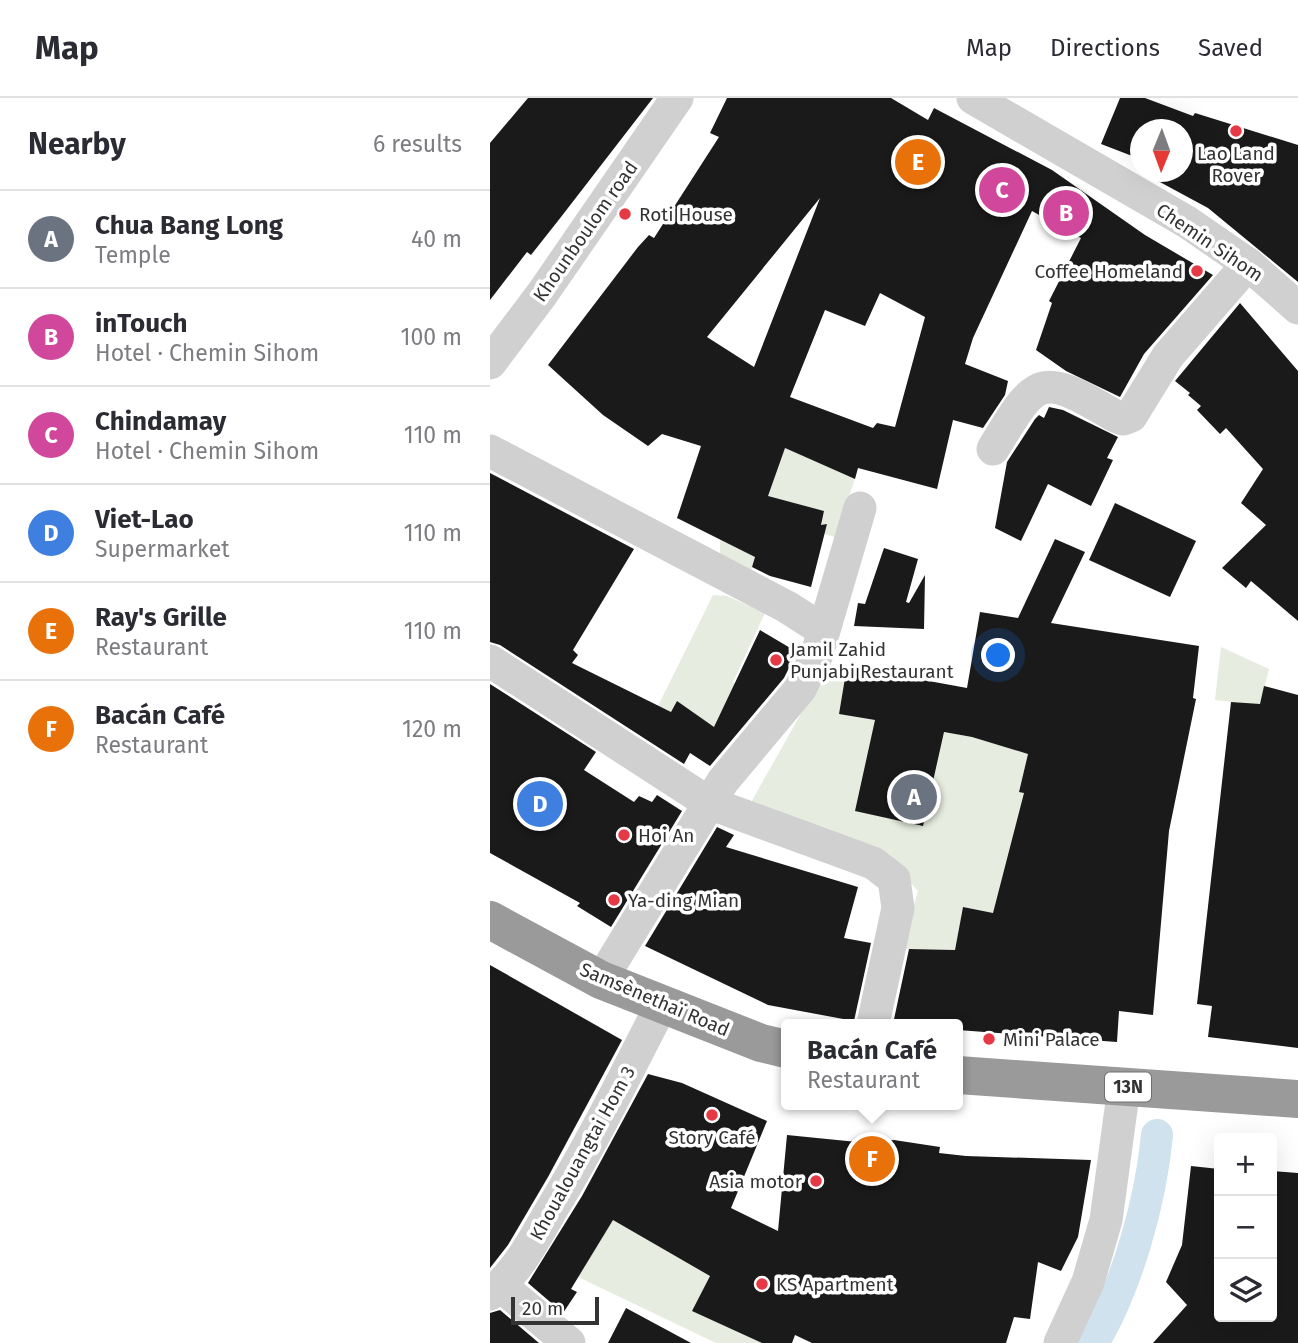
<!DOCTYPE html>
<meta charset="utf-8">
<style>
body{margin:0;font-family:"Fira Sans",sans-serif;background:#f7f7f7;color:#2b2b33}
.controls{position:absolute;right:21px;bottom:21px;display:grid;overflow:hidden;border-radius:7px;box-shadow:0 7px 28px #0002}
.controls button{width:63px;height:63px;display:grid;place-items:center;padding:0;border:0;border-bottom:2px solid #e1e1e2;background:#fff;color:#2b2b33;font:35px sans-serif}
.compass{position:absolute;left:640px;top:21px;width:63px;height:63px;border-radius:50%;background:#fff;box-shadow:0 7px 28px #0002;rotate:181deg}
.scale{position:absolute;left:21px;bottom:18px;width:88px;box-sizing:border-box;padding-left:7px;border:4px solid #333;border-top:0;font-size:19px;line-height:24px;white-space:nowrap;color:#333;-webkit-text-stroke:5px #fff;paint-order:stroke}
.you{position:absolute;left:509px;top:558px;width:24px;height:24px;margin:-18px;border:5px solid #fff;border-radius:50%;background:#1a73e8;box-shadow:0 0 0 10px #1a73e833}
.badge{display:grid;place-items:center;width:46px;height:46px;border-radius:50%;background:#b45309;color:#fff;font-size:23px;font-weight:700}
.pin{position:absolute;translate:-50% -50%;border:4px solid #fff;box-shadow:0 2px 7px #0006}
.popup{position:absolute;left:291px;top:921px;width:182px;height:91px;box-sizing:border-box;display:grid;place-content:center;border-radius:7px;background:#fff;filter:drop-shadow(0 2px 5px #0005);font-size:23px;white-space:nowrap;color:#7c7c81}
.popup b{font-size:26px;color:#2b2b33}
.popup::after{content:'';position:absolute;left:50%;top:100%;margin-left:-14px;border:14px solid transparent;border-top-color:#fff}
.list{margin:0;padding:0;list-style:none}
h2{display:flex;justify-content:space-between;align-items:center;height:91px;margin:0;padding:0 28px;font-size:30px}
h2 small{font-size:23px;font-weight:400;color:#7c7c81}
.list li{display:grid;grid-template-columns:46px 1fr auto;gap:21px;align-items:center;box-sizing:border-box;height:98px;padding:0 28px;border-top:2px solid #e1e1e2}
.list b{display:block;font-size:26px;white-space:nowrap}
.list p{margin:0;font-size:23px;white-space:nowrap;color:#7c7c81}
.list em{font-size:23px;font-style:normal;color:#7c7c81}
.icon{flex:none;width:38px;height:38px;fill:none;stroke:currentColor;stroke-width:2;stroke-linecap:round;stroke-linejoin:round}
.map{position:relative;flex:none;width:808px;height:1245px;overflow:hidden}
header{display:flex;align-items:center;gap:42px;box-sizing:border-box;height:98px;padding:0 35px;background:#fff;border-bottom:2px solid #e1e1e2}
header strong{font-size:33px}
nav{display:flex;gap:38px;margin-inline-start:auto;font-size:24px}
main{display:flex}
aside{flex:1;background:#fff}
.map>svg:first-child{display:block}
</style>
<header>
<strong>Map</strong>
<nav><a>Map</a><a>Directions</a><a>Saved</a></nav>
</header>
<main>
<aside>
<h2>Nearby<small>6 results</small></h2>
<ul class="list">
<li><span class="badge" style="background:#6b7280">A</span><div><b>Chua Bang Long</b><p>Temple</p></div><em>40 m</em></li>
<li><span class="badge" style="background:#d1479c">B</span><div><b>inTouch</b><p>Hotel · Chemin Sihom</p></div><em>100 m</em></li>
<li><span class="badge" style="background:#d1479c">C</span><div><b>Chindamay</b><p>Hotel · Chemin Sihom</p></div><em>110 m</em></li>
<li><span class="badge" style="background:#3f7fe0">D</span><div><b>Viet-Lao</b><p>Supermarket</p></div><em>110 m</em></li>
<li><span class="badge" style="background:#e8710a">E</span><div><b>Ray's Grille</b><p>Restaurant</p></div><em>110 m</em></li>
<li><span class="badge" style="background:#e8710a">F</span><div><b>Bacán Café</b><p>Restaurant</p></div><em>120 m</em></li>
</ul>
</aside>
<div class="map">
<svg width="808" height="1245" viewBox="0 0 808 1245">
<rect width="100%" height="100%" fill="#fff"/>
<g fill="#e6ecdf">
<path d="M295,350L365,381L345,439L334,436L337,427H331L334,413L295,403L278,410L261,473L230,459V441Z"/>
<path d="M223,497L237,498L275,515L243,584L246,587L220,638L187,603L181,614L168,608Z"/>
<path d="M731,549L779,571L761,643L753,605L725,602Z"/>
<path d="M339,566L357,568L349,616L482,639L538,656L529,693L559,703L532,821L473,809L465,852L411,851L428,793L402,764L260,706Z"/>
<path d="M141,1089L221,1175L203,1213L272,1245H226L88,1179Z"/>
</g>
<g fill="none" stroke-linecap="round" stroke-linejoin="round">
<path stroke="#cfe2ee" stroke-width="32" d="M603,1245C637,1189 661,1102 667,1037"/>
</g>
<g fill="#1a1a1a" fill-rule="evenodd">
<path d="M38,0H163L71,119L41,157L37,154L0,202V45Z"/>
<path d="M237,0H401L438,22L444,10L562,72L655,137L723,177L654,256L630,299L576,273L546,252L562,205L559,203L591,140L542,113L483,240L475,266L518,283L515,297L493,330L463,322L447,391L368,370L365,381L295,350L278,398L334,413L331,427L337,426L321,489L280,478L262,469L265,459L187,420L211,348L172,336L158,348L113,317L58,267L148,149L159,137L164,140L229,39L220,35ZM330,100L264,269L217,239ZM390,195L435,219L405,329L387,325L383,330L300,299L335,212L375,228Z"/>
<path d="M630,0H655L703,18L705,15L808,47V184L718,110L668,83L673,74H692V32H650V61L611,46Z"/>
<path d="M750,205L808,273V523L761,483L756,490L732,470L776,427L751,405L773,371L736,330L730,336L707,312L711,308L698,297L700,295L685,283Z"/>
<path d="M559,309L573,312L628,339L617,360L623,362L601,408L558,386L531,443L505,430L517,364L545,321L549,317L554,320Z"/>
<path d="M0,375L144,451L83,552L88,557L82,565L181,614L187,603L224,629L270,532L307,554L294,580L220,668L200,655L194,666L10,547L0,544Z"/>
<path d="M625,405L706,443L680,499L599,462Z"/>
<path d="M565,441L595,454L561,525L709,548L703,600L706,601L679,733L663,917L629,913L627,944L468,932V926H403L419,851L465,852L473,809L503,815L534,695L529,694L538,656L482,639L454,634L433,728L365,713L385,622L349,616L357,568L477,590L490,514L528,520Z"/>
<path d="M394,450L428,461L416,504L419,505L435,477L434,531L364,528L368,505L375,506Z"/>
<path d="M0,586L106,654L94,672L144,704L149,698L162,704L167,697L192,713L121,829L87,808L90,805L0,755Z"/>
<path d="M774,588L808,597V950L718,939L722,908L707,906L741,604L770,606Z"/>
<path d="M227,729L244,737L236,749L368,789L354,840L381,845L364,923L278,907L155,848Z"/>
<path d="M0,867L132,942L58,1079L18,1147L0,1170Z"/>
<path d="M158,976L192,985L277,1023L241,1110L288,1133L297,1037L377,1045L404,1042L450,1049L449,1055L476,1058L601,1062L588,1139L571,1173L548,1164L540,1221L524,1219L516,1245H322L305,1237L302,1245H272L202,1213L220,1178L123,1122L81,1191L87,1194L73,1215L38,1185L92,1098Z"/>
<path d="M701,1068L729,1071V1219H782V1073L808,1075V1245H663L697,1207L676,1184L692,1147Z"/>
<path d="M136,1210L201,1245H118Z"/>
<path d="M10,1212L49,1245H0V1215Z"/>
</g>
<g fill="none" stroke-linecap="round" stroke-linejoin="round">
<g stroke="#d0d0d0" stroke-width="33">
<path d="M483,0L697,124L758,166L808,210"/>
<path d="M0,265L52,196L187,0"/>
<path d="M503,351C547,278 549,273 625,318L633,321L641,318L678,258L758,166"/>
<path d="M0,353L297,509L333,532"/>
<path d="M0,563L219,705L383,765L404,781L408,810L383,926"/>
<path d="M111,882L233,683L310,591L327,556L370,410"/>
<path d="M11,1188L79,1245"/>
<path d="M0,1196C26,1176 44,1142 60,1114C101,1047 136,976 172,906"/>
<path d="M570,1245L598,1184L616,1122L634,989"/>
</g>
<g stroke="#9a9a9a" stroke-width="38">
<path d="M0,822L111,882L271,945L296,951"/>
<path d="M468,977L808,1001"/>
</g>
</g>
<g fill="#e63946" stroke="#fff" stroke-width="2.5">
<circle cx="746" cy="33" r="7"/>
<circle cx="135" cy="116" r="7"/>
<circle cx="707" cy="173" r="7"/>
<circle cx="286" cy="562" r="7"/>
<circle cx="134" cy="737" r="7"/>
<circle cx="124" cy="802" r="7"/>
<circle cx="499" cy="941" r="7"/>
<circle cx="222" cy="1017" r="7"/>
<circle cx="326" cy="1083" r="7"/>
<circle cx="272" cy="1186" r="7"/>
</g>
<g text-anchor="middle" stroke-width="7" stroke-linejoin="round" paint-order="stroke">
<rect fill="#fff" stroke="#707070" stroke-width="2" x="615" y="974.5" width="46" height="29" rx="5"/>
<g font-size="18" font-weight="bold" fill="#333">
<text x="638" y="995">13N</text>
</g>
<g font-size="19" fill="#333" stroke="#fff" text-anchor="start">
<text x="746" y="62" text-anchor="middle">Lao Land<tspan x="746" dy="22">Rover</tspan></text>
<text x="149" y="123">Roti House</text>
<text x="693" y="180" text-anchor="end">Coffee Homeland</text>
<text x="300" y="558">Jamil Zahid<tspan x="300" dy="22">Punjabi Restaurant</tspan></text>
<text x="148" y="744">Hoi An</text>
<text x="138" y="809">Ya-ding Mian</text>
<text x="513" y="948">Mini Palace</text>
<text x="222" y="1046" text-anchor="middle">Story Café</text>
<text x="312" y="1090" text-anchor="end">Asia motor</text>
<text x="286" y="1193">KS Apartment</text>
</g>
<g font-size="19" fill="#333" stroke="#fff">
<text transform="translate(95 133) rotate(-55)" y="7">Khounboulom road</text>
<text transform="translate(720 144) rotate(34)" y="7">Chemin Sihom</text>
<text transform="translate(165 901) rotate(23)" y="7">Samsènethaï Road</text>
<text transform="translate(92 1055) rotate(-61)" y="7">Khoualouangtai Hom 3</text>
</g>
</g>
</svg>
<div class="controls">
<button>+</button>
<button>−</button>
<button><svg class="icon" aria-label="layers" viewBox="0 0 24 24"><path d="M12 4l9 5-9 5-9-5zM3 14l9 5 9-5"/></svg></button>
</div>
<svg class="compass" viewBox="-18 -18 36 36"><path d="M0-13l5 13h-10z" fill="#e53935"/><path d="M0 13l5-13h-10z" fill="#7c7c81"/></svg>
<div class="scale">20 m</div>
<div class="you"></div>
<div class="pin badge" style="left:424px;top:699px;background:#6b7280">A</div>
<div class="pin badge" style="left:576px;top:115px;background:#d1479c">B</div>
<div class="pin badge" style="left:512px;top:92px;background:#d1479c">C</div>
<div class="pin badge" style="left:50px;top:706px;background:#3f7fe0">D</div>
<div class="pin badge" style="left:428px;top:64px;background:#e8710a">E</div>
<div class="pin badge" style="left:382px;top:1061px;background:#e8710a">F</div>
<div class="popup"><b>Bacán Café</b>Restaurant</div>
</div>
</main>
